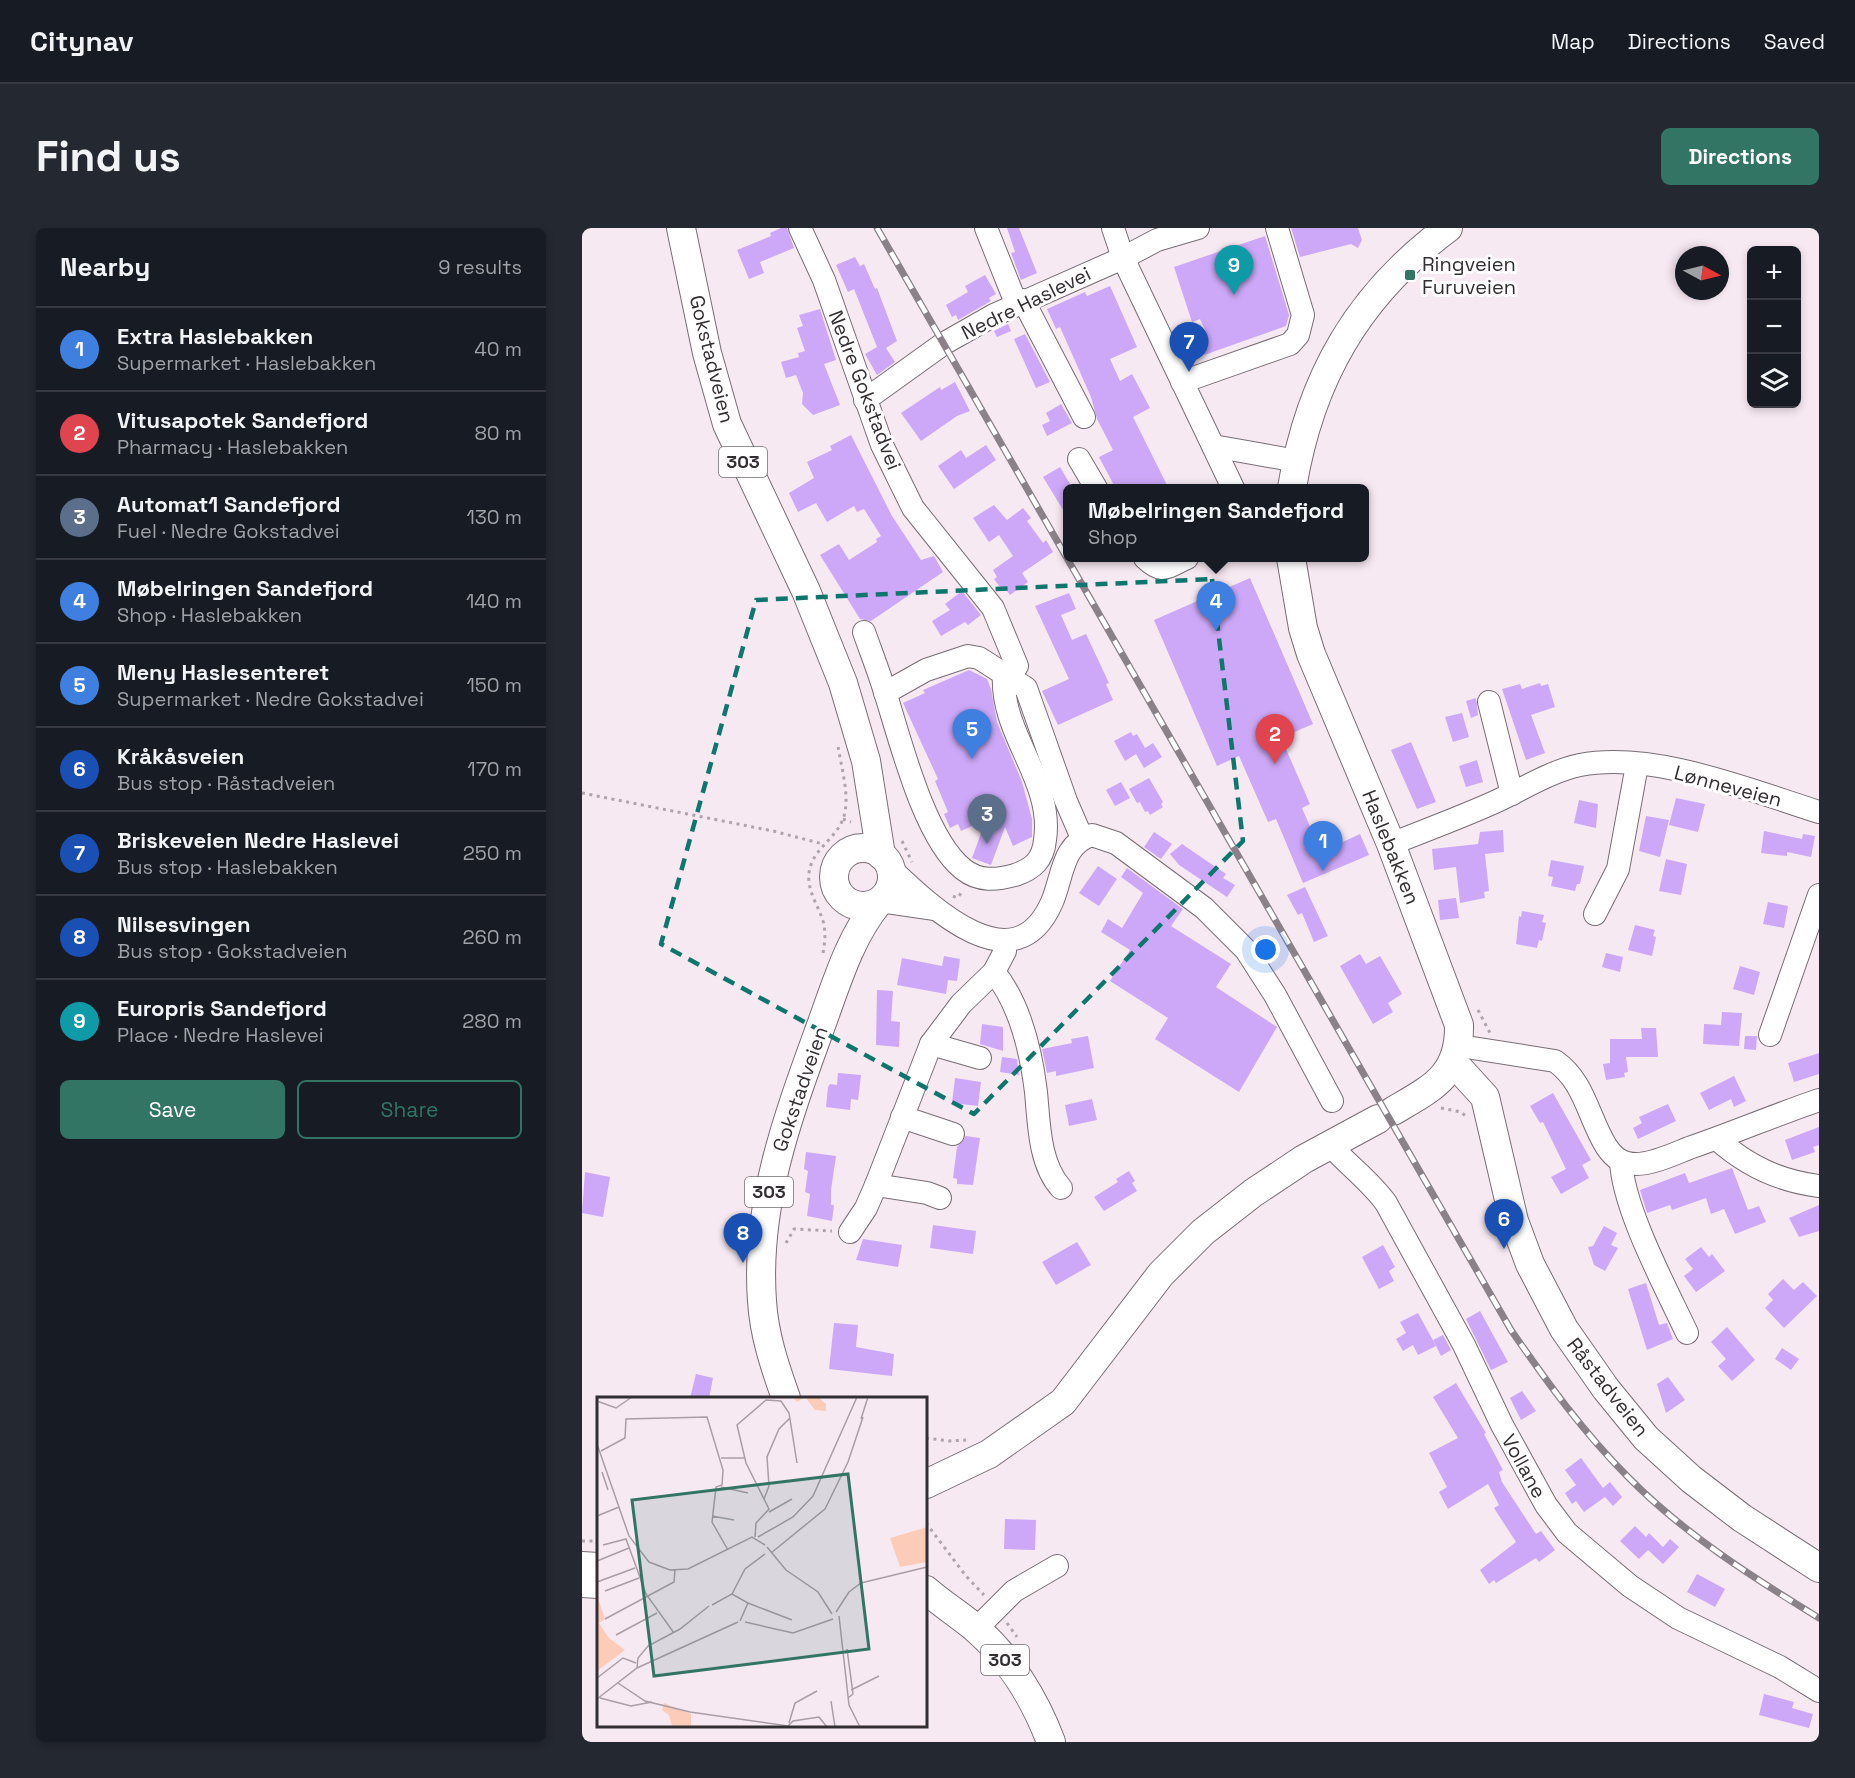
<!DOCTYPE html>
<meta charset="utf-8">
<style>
body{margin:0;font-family:"Space Grotesk",sans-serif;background:#242831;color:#f1f3f6}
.controls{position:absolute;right:18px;top:18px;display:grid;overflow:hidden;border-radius:9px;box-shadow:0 3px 9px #0003}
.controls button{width:54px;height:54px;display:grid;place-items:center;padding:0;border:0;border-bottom:2px solid #363941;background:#171b24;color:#f1f3f6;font:30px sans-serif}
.compass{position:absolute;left:1093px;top:18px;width:54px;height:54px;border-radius:50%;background:#171b24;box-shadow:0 3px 9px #0003;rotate:97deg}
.you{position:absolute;left:684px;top:722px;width:21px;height:21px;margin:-15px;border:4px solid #fff;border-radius:50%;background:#1a73e8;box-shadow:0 0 0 9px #1a73e833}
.badge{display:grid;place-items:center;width:39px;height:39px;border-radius:50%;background:#327565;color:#fff;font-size:20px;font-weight:700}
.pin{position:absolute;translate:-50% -50px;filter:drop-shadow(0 2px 3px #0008)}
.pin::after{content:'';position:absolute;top:32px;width:21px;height:18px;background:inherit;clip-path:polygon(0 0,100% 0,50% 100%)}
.popup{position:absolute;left:481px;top:256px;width:306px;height:78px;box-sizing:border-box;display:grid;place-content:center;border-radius:9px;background:#171b24;filter:drop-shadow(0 2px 4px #0005);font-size:20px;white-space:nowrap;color:#9ea1a6}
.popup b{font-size:22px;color:#f1f3f6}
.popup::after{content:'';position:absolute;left:50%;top:100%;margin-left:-12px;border:12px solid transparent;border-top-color:#171b24}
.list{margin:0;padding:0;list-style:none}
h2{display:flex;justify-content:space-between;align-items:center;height:78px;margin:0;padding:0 24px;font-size:26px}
h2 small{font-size:20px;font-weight:400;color:#9ea1a6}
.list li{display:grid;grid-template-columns:39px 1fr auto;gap:18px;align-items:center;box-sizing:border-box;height:84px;padding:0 24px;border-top:2px solid #363941}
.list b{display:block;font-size:22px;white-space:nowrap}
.list p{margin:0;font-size:20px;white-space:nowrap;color:#9ea1a6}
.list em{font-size:20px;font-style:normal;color:#9ea1a6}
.actions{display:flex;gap:12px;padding:18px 24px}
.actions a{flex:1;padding:14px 0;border:2px solid #327565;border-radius:9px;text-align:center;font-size:21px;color:#327565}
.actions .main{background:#327565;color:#fff}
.icon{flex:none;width:33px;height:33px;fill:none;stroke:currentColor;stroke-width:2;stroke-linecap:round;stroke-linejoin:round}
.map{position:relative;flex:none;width:1237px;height:1514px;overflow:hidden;border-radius:9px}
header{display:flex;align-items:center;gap:36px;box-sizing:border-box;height:84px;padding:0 30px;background:#171b24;border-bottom:2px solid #363941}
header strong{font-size:28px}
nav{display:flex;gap:33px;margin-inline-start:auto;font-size:21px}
.intro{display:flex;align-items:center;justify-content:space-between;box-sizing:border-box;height:144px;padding:0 36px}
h1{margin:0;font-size:42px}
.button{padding:15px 27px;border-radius:9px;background:#327565;color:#fff;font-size:21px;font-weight:700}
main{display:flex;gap:36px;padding:0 36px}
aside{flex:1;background:#171b24;border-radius:9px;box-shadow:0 3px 9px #0003}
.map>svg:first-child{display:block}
</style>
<header>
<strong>Citynav</strong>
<nav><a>Map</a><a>Directions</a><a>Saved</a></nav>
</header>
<div class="intro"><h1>Find us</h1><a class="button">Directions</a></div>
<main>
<aside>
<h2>Nearby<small>9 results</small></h2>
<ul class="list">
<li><span class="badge" style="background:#3f7fe0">1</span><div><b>Extra Haslebakken</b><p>Supermarket · Haslebakken</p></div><em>40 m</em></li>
<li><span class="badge" style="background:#e0444e">2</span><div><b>Vitusapotek Sandefjord</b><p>Pharmacy · Haslebakken</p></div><em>80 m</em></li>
<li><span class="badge" style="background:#5c6f8a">3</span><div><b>Automat1 Sandefjord</b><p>Fuel · Nedre Gokstadvei</p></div><em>130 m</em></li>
<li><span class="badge" style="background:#3f7fe0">4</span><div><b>Møbelringen Sandefjord</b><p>Shop · Haslebakken</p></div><em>140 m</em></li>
<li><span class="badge" style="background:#3f7fe0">5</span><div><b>Meny Haslesenteret</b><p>Supermarket · Nedre Gokstadvei</p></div><em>150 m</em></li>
<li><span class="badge" style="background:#1a4fb4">6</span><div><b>Kråkåsveien</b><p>Bus stop · Råstadveien</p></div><em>170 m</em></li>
<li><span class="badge" style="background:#1a4fb4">7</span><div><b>Briskeveien Nedre Haslevei</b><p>Bus stop · Haslebakken</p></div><em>250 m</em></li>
<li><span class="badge" style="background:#1a4fb4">8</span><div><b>Nilsesvingen</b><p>Bus stop · Gokstadveien</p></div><em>260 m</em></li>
<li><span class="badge" style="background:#0f9aa8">9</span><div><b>Europris Sandefjord</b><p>Place · Nedre Haslevei</p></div><em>280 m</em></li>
</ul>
<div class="actions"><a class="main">Save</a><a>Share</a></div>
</aside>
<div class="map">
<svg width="1237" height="1514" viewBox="0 0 1237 1514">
<rect width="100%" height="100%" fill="#f7e9f2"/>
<g fill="#cda8f8">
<path d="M199,0H205L212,20L178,34L182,45L167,51L155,22L189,8L188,5Z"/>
<path d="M425,0H437L455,45L439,52L429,25L433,24Z"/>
<path d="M709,0H776L780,12L776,20L769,16L718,29Z"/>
<path d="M683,8L707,87L704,98L622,127L616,111L625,106L618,91L610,94L592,39Z"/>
<path d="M273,29L278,38L282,36L293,61L295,60L315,113L304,120L313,134L295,147L283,126L295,119L272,61L266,64L254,37Z"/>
<path d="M403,47L414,66L407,70L409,73L376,92L374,87L370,89L364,77L386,64L383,58Z"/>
<path d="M528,58L555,119L528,131L538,153L550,146L568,180L551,189L587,261H534L517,229L531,222L515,191L509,169L478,99L474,101L465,81L503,64L505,68Z"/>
<path d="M238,81L254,132L242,136L258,177L231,187L220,176L221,165L214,147L204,150L199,134L217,129L216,125L223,123L215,100L221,98L217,87Z"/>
<path d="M426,96L429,103L415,109L412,103Z"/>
<path d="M443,106L468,154L454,160L432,111Z"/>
<path d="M373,154L388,183L375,188L339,213L319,185L358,159L359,162Z"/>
<path d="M479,176L490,195L465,208L460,197L468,193L464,185Z"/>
<path d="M269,207L310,288L339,332L352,328L361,344L289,393L278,391L238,327L257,316L267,332L295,314L294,311L299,308L282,281L275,284L272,278L245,294L234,275L216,284L207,265L232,250L225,234L250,222L248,218Z"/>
<path d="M404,217L414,232L372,261L356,238L379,222L384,230Z"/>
<path d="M478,239L491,261H486V290L461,249Z"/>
<path d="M412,277L425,292L441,280L449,290L445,293L461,315L464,312L471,324L440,345L446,354L428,367L423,360L420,362L412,351L415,349L411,342L431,328L417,307L407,314L391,290Z"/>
<path d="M668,350L731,496L708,506L703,519L728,576L720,580L739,624L778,606L787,627L721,655L694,591L686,594L657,528L635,538L572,392Z"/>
<path d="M380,363L399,387L386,397L383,394L359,408L350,393L368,382L363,376Z"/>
<path d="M487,365L494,381L479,387L490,412L504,406L527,455L524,456L531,472L476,497L460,463L487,451L453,378Z"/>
<path d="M387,442L405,451L409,461L415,494L440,554L450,591V609L431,618L423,599L409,637L390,630L404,592L379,603L376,596L368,600L362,586L366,584L353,553L356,551L321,475L343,465L341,462Z"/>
<path d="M958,455L959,458L966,456L973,479L949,487L963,525L944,532L920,461L938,456L940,461Z"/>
<path d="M894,470L896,487L889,490L884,473Z"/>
<path d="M880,485L887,509L871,514L863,489Z"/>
<path d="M549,504L551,508L555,506L563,520L571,515L580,529L562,540L554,526L543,533L532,513Z"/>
<path d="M829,514L854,574L835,581L809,522Z"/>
<path d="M895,532L901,554L884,559L877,538Z"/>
<path d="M567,550L581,574L579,576L581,579L568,587L566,583L563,584L558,574L555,575L547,561Z"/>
<path d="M539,554L548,570L533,578L524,562Z"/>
<path d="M1094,570L1123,576L1116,604L1087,597Z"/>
<path d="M997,572L1016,576L1014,600L992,595Z"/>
<path d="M1064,588L1087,592L1078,629L1057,623Z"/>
<path d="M921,602L922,624L903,626L907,663L902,664L903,670L878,675L874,639L852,642L850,621L896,616L898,604Z"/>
<path d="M1182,603L1220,611L1221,606L1233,608L1229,629L1205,624V628L1179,625Z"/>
<path d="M572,604L590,616L579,631L562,619Z"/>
<path d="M600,616L644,646L641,650L653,657L645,669L597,637L588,626Z"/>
<path d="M1084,631L1105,636L1099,667L1077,663Z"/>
<path d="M969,632L1002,638L998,656H995L993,663L969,658L971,649L966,648Z"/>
<path d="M516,638L535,651L517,678L497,665Z"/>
<path d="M545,640L601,681L589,698L649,736L634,759L695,799L657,864L573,811L586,790L528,753L548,722L519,704L526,691L540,700L561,665L539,649Z"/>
<path d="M723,659L746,708L732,714L720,685L716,687L705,667Z"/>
<path d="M874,670L877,690L858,692L856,672Z"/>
<path d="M1186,674L1206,678L1202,700L1181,696Z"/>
<path d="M940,683L962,687L960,694L964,695L960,713L957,712L955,720L934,716L937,688L939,689Z"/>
<path d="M1053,697L1073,702L1071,708L1074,709L1070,728L1046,722Z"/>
<path d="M1024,725L1041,729L1038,744L1020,739Z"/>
<path d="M778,726L784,736L798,728L820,766L806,775L811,784L791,796L758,738Z"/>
<path d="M362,728L378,731L375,753L366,752L364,766L315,757L320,730L360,738Z"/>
<path d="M1158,738L1178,744L1172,767L1151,761Z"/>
<path d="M295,762L311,763L309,793L318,794L317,819L294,817Z"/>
<path d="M1140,784L1160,785L1157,818L1121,816L1122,796L1139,797Z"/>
<path d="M400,796L421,799V823L398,816Z"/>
<path d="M1059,800H1074L1076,829H1044L1046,844L1042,845L1043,849L1024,852L1021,836L1028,835V811H1060Z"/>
<path d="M506,808L512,840L474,848V843L465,845L460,821L490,815L489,811Z"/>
<path d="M1163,808H1175L1174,822L1162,821Z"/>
<path d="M1237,825V846L1212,854L1206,835Z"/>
<path d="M420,829L435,831L437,847L418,844Z"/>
<path d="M256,845L279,847L276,872L269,871L268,882L244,879L246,859L248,856L255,857Z"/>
<path d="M1152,848L1164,873L1152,879L1149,871L1127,882L1118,865Z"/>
<path d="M373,850L399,854L396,878L370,875Z"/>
<path d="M971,865L1009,932L1000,937L1007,950L979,966L969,949L984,941L961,894L958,895L948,878Z"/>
<path d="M510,871L515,892L487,898L483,877Z"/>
<path d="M1086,876L1094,893L1056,911L1051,900L1060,895L1057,889Z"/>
<path d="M1237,899V917L1231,919L1233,924L1210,932L1203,912Z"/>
<path d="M384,908L398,910L391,957L375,956V951L371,950L375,919Z"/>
<path d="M224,924L254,928L249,962V977H252L250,993L225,988L228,966L223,964L226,943L222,941Z"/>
<path d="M1150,940L1166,982L1177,978L1184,994L1153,1006L1142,981L1129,986L1124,970L1090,982L1088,977L1065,985L1058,962L1103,945L1107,955Z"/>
<path d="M547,943L553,953L550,955L555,963L522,983L512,969L536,954L534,951Z"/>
<path d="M3,944L28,949L21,989L0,985Z"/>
<path d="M1237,977V1003L1217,1009L1207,990Z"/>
<path d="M351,997L394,1003L391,1026L348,1020Z"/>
<path d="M1022,998L1035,1005L1029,1017L1036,1020L1023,1043L1012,1037L1006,1019L1011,1018Z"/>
<path d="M281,1011L320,1017L316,1039L274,1032Z"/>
<path d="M495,1014L509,1037L474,1057L460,1034Z"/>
<path d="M801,1017L813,1039L807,1043L812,1053L797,1061L780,1029Z"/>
<path d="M1119,1019L1127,1029L1130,1026L1143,1043L1114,1064L1102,1048L1111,1041L1103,1031Z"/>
<path d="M1201,1051L1212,1062L1221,1054L1235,1068L1202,1100L1183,1080L1191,1072L1186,1066Z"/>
<path d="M1064,1055L1077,1097L1085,1095L1091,1111L1065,1122L1046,1061Z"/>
<path d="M898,1083L926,1134L909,1142L884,1091Z"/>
<path d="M836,1085L854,1118L836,1127L831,1117L821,1123L814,1111L824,1105L818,1094Z"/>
<path d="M252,1095L276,1097L274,1119L312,1126L310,1148L247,1141Z"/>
<path d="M1145,1099L1173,1132L1150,1153L1136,1138L1144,1131L1129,1114Z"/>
<path d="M861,1107L869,1122L859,1128L851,1112Z"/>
<path d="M1200,1120L1217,1131L1209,1142L1193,1131Z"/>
<path d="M114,1146L131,1150L127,1170H108Z"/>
<path d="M1086,1149L1103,1172L1084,1185L1075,1156Z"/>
<path d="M874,1155L904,1205L902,1206L921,1242L917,1244L920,1254L954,1306L959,1303L973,1322L957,1334L954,1330L914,1355L912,1352L907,1356L898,1342L934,1314L912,1280L917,1277L906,1256L866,1281L857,1264L865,1259L847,1225L876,1210L851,1169Z"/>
<path d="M940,1163L954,1183L939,1192L928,1170Z"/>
<path d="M999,1230L1021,1260L1028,1254L1040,1269L1031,1278L1023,1269L1002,1284L994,1273L990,1276L983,1265L994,1257L983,1242Z"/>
<path d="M423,1291L454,1292L453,1322L422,1321Z"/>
<path d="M1053,1298L1064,1309L1067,1305L1081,1319L1088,1311L1097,1319L1081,1336L1066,1322L1057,1331L1038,1313Z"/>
<path d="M1115,1346L1143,1361L1133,1379L1105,1364Z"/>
<path d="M1182,1466L1212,1474L1210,1480L1231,1486L1227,1500L1177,1487Z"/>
</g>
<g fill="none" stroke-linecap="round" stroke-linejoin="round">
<defs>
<g id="minor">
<path d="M218,0L242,52L300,217L331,280L411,380L435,438"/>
<path d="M404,0L434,75"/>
<path d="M531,0L541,30L631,218L715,233"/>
<path d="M441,72L502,189"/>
<path d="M600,154L708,116L716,107L721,87L695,0"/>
<path d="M283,172L361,116L412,87L541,30L575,12L616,0"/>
<path d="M631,218L651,260"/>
<path d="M497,231L514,260"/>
<path d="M563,330C580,347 585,339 605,330"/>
<path d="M282,404C289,424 297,444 303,464C318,511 342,610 381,641C397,654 415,652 433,647C451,641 461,632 463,612C472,552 418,506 422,447"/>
<path d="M303,465L344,442L386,428L397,430L444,460L484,573L500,610"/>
<path d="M907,474L930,566"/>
<path d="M809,616C844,602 880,589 915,573C941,561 969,543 998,537C1072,523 1167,562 1237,584"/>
<path d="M309,641C350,680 433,759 470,674C481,648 480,616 510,607L534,615L622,680L664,722L693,767L750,873"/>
<path d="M298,673L353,681"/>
<path d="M1013,686L1036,641L1055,537"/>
<path d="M412,744C438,776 449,823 454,864C457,895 457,936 479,960"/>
<path d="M1188,807L1237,667"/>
<path d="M349,816L398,830"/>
<path d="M878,818L973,833C1003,854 1006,889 1024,918C1032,930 1040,936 1054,936C1071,936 1092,926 1107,920C1151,905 1193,887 1237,872"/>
<path d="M320,889L371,906"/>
<path d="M1135,911C1165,938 1197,953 1237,958"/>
<path d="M748,917C766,937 789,954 804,975L882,1117L920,1197L964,1277L985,1305L1048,1358L1096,1390L1198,1439L1237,1463"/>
<path d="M1039,933C1041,981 1084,1060 1105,1105"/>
<path d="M294,957L345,965L358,970"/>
<path d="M268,1004L284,980L294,957L349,816L379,776L412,744L423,723L424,713"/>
<path d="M0,1358L16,1359"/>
<path d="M394,1401L432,1363L475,1338"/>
</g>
<g id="major">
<path d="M99,0L125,125L145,196L224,363L261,455L284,533L299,627"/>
<path d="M710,260C728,150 776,67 866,0"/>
<path d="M709,330L721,400L729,426L809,616L877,797C878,848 850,860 811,883"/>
<circle cx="281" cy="649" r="29"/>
<path d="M872,835L903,869L932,993L948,1036L982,1101L1024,1161L1064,1210L1109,1251L1160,1290L1237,1340"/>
<path d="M204,1170C193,1139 182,1107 180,1073C173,978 205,891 237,803C253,760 267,710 296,675"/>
<path d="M344,1256L407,1226L481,1174L579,1046L621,1004L671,965L722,931L796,891"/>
<path d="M0,1338L16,1339"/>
<path d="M344,1362C359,1375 376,1386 392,1399C427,1429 453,1471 469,1514"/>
</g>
</defs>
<use href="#minor" stroke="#796d75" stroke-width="24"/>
<use href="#major" stroke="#796d75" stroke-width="30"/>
<g stroke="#aea4ab" stroke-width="3" stroke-dasharray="3 4.5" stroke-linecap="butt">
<path d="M0,565L191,603L241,616"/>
<path d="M261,591L269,594"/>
<path d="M320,613L330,634"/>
<path d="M371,668L375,670L382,662"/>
<path d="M241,725C243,714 244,704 241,693C236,677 225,663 227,645C230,621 253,612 261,591C269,570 259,539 256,518"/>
<path d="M896,782L908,805"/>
<path d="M859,880L879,884L886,890"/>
<path d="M204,1015L212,1001L250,1003"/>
<path d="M344,1210L367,1213L384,1212"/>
<path d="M344,1295L384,1348L402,1367"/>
<path d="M0,1313H16"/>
<path d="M425,1395L435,1409"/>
</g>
<use href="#minor" stroke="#fff" stroke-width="22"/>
<use href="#major" stroke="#fff" stroke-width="28"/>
<defs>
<path id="rail" d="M295,0L929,1102C965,1154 1001,1204 1046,1249C1101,1305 1170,1349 1237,1390"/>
</defs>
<use href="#rail" stroke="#8b8289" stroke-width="7"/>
<use href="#rail" stroke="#fff" stroke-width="4.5" stroke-dasharray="14" stroke-linecap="butt"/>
</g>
<path fill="none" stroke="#0f766e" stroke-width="4.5" stroke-dasharray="12 8" stroke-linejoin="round" d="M630,351L661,613L392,886L79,716L174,372Z"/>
<rect fill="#327565" stroke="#fff" stroke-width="2" x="822" y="41" width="12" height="12" rx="3"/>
<g text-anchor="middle" stroke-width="6" stroke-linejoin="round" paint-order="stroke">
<g fill="#fff" stroke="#706d70" stroke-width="1.5">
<rect x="137" y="219" width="48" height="30" rx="4.5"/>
<rect x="163" y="949" width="48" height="30" rx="4.5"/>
<rect x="399" y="1417" width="48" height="30" rx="4.5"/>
</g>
<g font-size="18" font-weight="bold" fill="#332e32">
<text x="161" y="240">303</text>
<text x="187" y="970">303</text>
<text x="423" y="1438">303</text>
</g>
<g font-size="20" fill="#332e32" stroke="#fff" text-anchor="start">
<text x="840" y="43">Ringveien<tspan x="840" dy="23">Furuveien</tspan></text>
</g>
<g font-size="20" fill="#332e32" stroke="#fff">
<text transform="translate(444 75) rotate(-26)" y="7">Nedre Haslevei</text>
<text transform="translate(130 131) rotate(76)" y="7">Gokstadveien</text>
<text transform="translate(283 162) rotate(69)" y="7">Nedre Gokstadvei</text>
<text transform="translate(1146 558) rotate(15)" y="7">Lønneveien</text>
<text transform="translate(809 619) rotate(68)" y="7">Haslebakken</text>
<text transform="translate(218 861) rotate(-71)" y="7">Gokstadveien</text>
<text transform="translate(1026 1159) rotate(52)" y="7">Råstadveien</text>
<text transform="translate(942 1238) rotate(61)" y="7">Vollane</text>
</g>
</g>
<g transform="translate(15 1169)">
<rect width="330" height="330" fill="#f7e9f2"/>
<path d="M196,0H221L229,7V14L218,13L208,0L200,5ZM330,130V165L303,170L293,141ZM0,198L8,222L2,226L12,241L28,253L0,274ZM67,306L94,317V330H75L72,318L65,313Z" fill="#fcccb9"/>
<path fill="none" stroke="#a99ea5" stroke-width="1.5" d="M0,4L19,11L35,0M264,22L271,0M0,47L32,139L52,165L73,173L91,172L155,140L168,148M4,54L28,41L29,22L110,20L126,73L125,88L119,90L115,125L131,153M124,61H147M5,75L11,93M124,90L151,96M167,102L172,89L170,60L182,32L193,21M172,115L195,102M0,119L22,110M115,119L137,123M158,140L159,126L172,112L149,66L140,28L169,3L184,4L192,16L200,66M161,140L196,120L216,99L260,0M6,148L29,142L49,197L77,236M170,150L189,173L221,195L235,217M174,156L228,112L251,65L266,20M0,164L32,151M0,185L38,171M8,194L42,181M135,197L151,206L143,224M151,206L195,223M115,208L135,197L148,172L168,157M239,215L252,195L264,186L330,170M242,219L252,308L263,330M8,222L77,185L78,173M148,225L196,236L236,222M19,238L60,216M250,252L256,297L251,301M40,271L41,261L51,249L83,232L112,209M0,281L26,261L39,266M21,286L48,304L93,315L191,329M254,293L282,279M3,301L34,309L55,305M0,302L40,271L141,225M234,304L238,330M192,326L198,306L220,294M191,329L196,324L222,320L230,330"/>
<path fill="#327565" fill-opacity="0.15" stroke="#327565" stroke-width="3" d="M251,77L272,252L57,279L35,103Z"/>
<rect width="330" height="330" fill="none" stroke="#332e32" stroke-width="3"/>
</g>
</svg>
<div class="controls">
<button>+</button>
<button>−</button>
<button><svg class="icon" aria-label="layers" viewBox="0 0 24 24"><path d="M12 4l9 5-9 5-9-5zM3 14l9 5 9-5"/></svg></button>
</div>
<svg class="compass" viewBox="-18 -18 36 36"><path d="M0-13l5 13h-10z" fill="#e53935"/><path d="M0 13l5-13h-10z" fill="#9ea1a6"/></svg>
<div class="you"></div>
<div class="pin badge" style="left:741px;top:643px;background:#3f7fe0">1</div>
<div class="pin badge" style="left:693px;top:536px;background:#e0444e">2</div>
<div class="pin badge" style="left:405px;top:616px;background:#5c6f8a">3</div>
<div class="pin badge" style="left:634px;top:403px;background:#3f7fe0">4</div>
<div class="popup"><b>Møbelringen Sandefjord</b>Shop</div>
<div class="pin badge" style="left:390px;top:531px;background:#3f7fe0">5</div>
<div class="pin badge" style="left:922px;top:1021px;background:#1a4fb4">6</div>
<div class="pin badge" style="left:607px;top:144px;background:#1a4fb4">7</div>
<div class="pin badge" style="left:161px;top:1035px;background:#1a4fb4">8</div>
<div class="pin badge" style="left:652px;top:67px;background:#0f9aa8">9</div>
</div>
</main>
